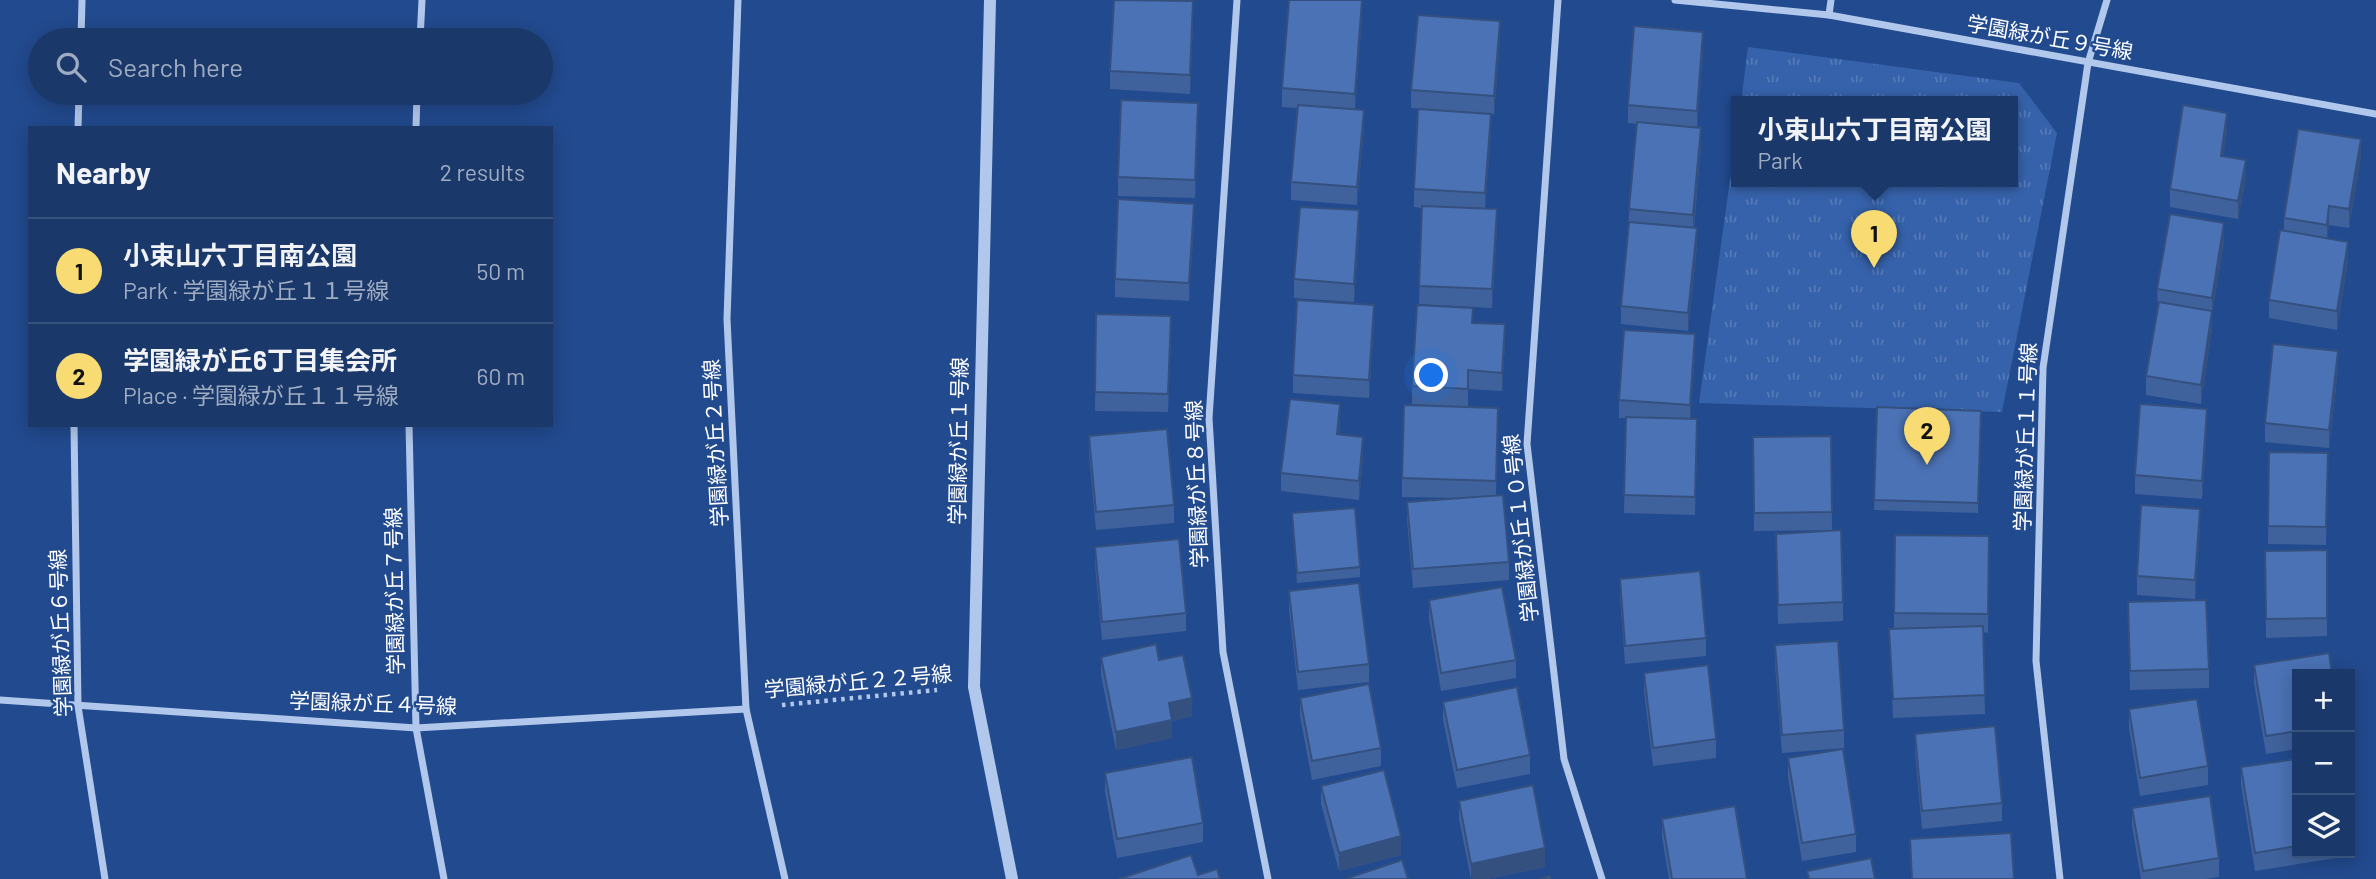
<!DOCTYPE html>
<meta charset="utf-8">
<style>
body{margin:0;font-family:Barlow,"Noto Sans JP",sans-serif;background:#274372;color:#f1f3f6}
.controls{position:absolute;right:21px;bottom:21px;display:grid;overflow:hidden;border-radius:0px;box-shadow:0 4px 18px #0003}
.controls button{width:63px;height:63px;display:grid;place-items:center;padding:0;border:0;border-bottom:2px solid #38527e;background:#1a386a;color:#f1f3f6;font:35px sans-serif}
.you{position:absolute;left:1432px;top:376px;width:24px;height:24px;margin:-18px;border:5px solid #fff;border-radius:50%;background:#1a73e8;box-shadow:0 0 0 10px #1a73e833}
.badge{display:grid;place-items:center;width:46px;height:46px;border-radius:50%;background:#f8db73;color:#111;font-size:23px;font-weight:700}
.pin{position:absolute;translate:-50% -58px;filter:drop-shadow(0 2px 4px #0008)}
.pin::after{content:'';position:absolute;top:37px;width:24px;height:21px;background:inherit;clip-path:polygon(0 0,100% 0,50% 100%)}
.popup{position:absolute;left:1731px;top:96px;width:287px;height:91px;box-sizing:border-box;display:grid;place-content:center;border-radius:0px;background:#1a386a;filter:drop-shadow(0 2px 5px #0005);font-size:23px;white-space:nowrap;color:#9facc1}
.popup b{font-size:26px;color:#f1f3f6}
.popup::after{content:'';position:absolute;left:50%;top:100%;margin-left:-14px;border:14px solid transparent;border-top-color:#1a386a}
.list{margin:0;padding:0;list-style:none}
h2{display:flex;justify-content:space-between;align-items:center;height:91px;margin:0;padding:0 28px;font-size:30px}
h2 small{font-size:23px;font-weight:400;color:#9facc1}
.list li{display:grid;grid-template-columns:46px 1fr auto;gap:21px;align-items:center;box-sizing:border-box;height:105px;padding:0 28px;border-top:2px solid #38527e}
.list b{display:block;font-size:26px;white-space:nowrap}
.list p{margin:0;font-size:23px;white-space:nowrap;color:#9facc1}
.list em{font-size:23px;font-style:normal;color:#9facc1}
.icon{flex:none;width:38px;height:38px;fill:none;stroke:currentColor;stroke-width:2;stroke-linecap:round;stroke-linejoin:round}
.map{position:relative;flex:none;width:2376px;height:879px;overflow:hidden}
.search{position:absolute;background:#1a386a;box-shadow:0 4px 18px #0003;left:28px;top:28px;width:525px;height:77px;display:flex;align-items:center;gap:18px;box-sizing:border-box;padding:0 24px;border-radius:38px;color:#9facc1;font-size:26px}
.panel{position:absolute;background:#1a386a;box-shadow:0 4px 18px #0003;left:28px;top:126px;width:525px;height:301px;border-radius:0px}
.map>svg:first-child{display:block}
</style>
<div class="map">
<svg width="2376" height="879" viewBox="0 0 2376 879">
<defs>
<pattern id="grass-tufts" width="24" height="20" patternUnits="userSpaceOnUse" patternTransform="scale(1.75)"><rect width="24" height="20" fill="#3662ab"/><path d="M3 7l-1-3M5 7V3M7 7l1-3M15 17l-1-3M17 17v-4M19 17l1-3" fill="none" stroke="#547ab8"/></pattern>
</defs>
<rect width="100%" height="100%" fill="#224a8e"/>
<path fill="url(#grass-tufts)" d="M1748,47L2019,83L2057,133L2002,412L1699,403L1736,137V182H2012V102H1741Z"/>
<g fill="none" stroke-linecap="round" stroke-linejoin="round">
<path stroke="#b1c8ec" stroke-width="4.5" stroke-dasharray="3.5 5" stroke-linecap="butt" d="M782,705L937,690"/>
<g stroke="#b1c8ec" stroke-width="7">
<path d="M738,0L727,319L746,709L785,879"/>
<path d="M1237,0L1209,418L1223,652L1268,879"/>
<path d="M1558,0L1527,444L1564,759L1602,879"/>
<path d="M1675,0L1829,15L2376,114"/>
<path d="M1829,15L1831,0"/>
<path d="M81,40L82,0"/>
<path d="M420,40L422,0"/>
<path d="M78,128L79,93"/>
<path d="M416,128L417,93"/>
<path d="M74,425L78,706L105,879"/>
<path d="M409,425L416,728L444,879"/>
<path d="M0,700L416,728L746,709"/>
<path d="M2060,879L2036,661L2043,368L2088,63L2107,0"/>
</g>
<path stroke="#b1c8ec" stroke-width="12" d="M990,0L974,687L1012,879"/>
</g>
<g fill="#40629c">
<path d="M1362,14L1355,109L1364,128L1357,205L1291,200V182L1297,108L1282,107V88Z"/>
<path d="M1193,19L1190,94L1110,89V71Z"/>
<path d="M1500,40L1494,114L1411,108V90Z"/>
<path d="M1703,50L1697,127L1701,146L1694,228L1697,246L1688,331L1621,324V306L1637,124L1628,123V105Z"/>
<path d="M1198,121L1195,198L1118,196V177Z"/>
<path d="M2227,131L2223,156L2246,178L2238,219L2170,207V189Z"/>
<path d="M1491,132L1485,209L1497,228L1492,308L1419,304L1422,208L1414,207V189Z"/>
<path d="M2361,157L2349,228L2329,225L2327,238L2348,260L2337,330L2269,318V300L2284,231V218Z"/>
<path d="M1194,222L1189,301L1115,297V279Z"/>
<path d="M1359,229L1354,302L1294,298V279Z"/>
<path d="M2224,242L2212,314V329L2201,404L2146,395V376L2158,307L2157,289Z"/>
<path d="M1096,314L1171,334L1168,412L1095,411Z"/>
<path d="M1374,323L1369,398L1293,393V375Z"/>
<path d="M1473,323L1505,343L1502,391L1468,389V407L1498,408L1496,495L1509,562V580L1413,588L1407,520V502L1459,498L1402,497V478L1462,407L1412,404V386Z"/>
<path d="M1695,353L1690,419L1697,437L1695,515L1624,513L1626,418H1619V400Z"/>
<path d="M2338,369L2329,448L2265,442V423Z"/>
<path d="M1877,407L1981,411L1978,513L1874,510Z"/>
<path d="M1340,423L1339,434L1363,456L1359,500L1281,491V473Z"/>
<path d="M2207,427L2202,499L2135,494V475Z"/>
<path d="M1089,436L1174,505V523L1096,530L1089,454Z"/>
<path d="M1831,436L1832,530L1754,531L1753,437Z"/>
<path d="M2269,452L2328,453L2326,545L2268,544Z"/>
<path d="M1292,513L1360,567V577L1297,583Z"/>
<path d="M2200,527L2195,599L2137,595V576Z"/>
<path d="M1776,534L1843,602V621L1778,624Z"/>
<path d="M1895,535L1989,536L1988,633L1983,632L1985,714L1893,718L1889,629H1894Z"/>
<path d="M1095,547L1186,613V631L1102,640L1095,565Z"/>
<path d="M2265,551L2327,618V636L2266,638Z"/>
<path d="M1620,579L1706,638V656L1625,664L1620,597Z"/>
<path d="M1289,591L1369,664V682L1298,690L1289,609Z"/>
<path d="M1429,600L1516,660V678L1441,691L1429,619Z"/>
<path d="M2128,602L2209,669V688L2130,690Z"/>
<path d="M1775,645L1844,730V748L1782,753L1775,664Z"/>
<path d="M1101,657L1159,660L1192,716L1172,721V738L1116,750L1101,675Z"/>
<path d="M2254,665L2297,674V749L2266,754L2254,683Z"/>
<path d="M1644,673L1716,739V758L1653,766L1644,691Z"/>
<path d="M1300,698L1381,748V766L1312,780L1300,716Z"/>
<path d="M1443,702L1530,755V774L1457,788L1443,720Z"/>
<path d="M2129,709L2208,766V785L2140,796L2129,728Z"/>
<path d="M1915,734L2002,803V821L1922,829L1915,752Z"/>
<path d="M1788,758L1856,834V852L1802,861L1788,777Z"/>
<path d="M2297,759V853H2349V856L2255,871L2241,785V767Z"/>
<path d="M1105,773L1203,823V842L1117,858L1105,792Z"/>
<path d="M1321,786L1401,855L1339,871L1321,804Z"/>
<path d="M1459,801L1545,867L1487,879H1471L1459,819Z"/>
<path d="M2132,808L2219,858V877L2206,879H2141L2132,826Z"/>
<path d="M1662,819L1747,879H1669L1662,837Z"/>
</g>
<g fill="#34507f">
<path d="M1362,0V14L1355,112V94Z"/>
<path d="M1193,1V19L1190,94V75Z"/>
<path d="M1500,21V40L1494,114V96Z"/>
<path d="M1703,32V50L1697,129V111Z"/>
<path d="M1198,103V121L1195,198V180Z"/>
<path d="M1364,110V128L1357,205V187Z"/>
<path d="M2227,113V131L2221,174V156Z"/>
<path d="M1491,114V132L1485,211V193Z"/>
<path d="M1701,128V146L1693,233V215Z"/>
<path d="M2361,139V157L2349,228V209Z"/>
<path d="M2246,160V178L2238,219V201Z"/>
<path d="M1194,204V222L1189,301V283Z"/>
<path d="M2329,206V225L2327,243V225Z"/>
<path d="M1497,209V228L1492,308V289Z"/>
<path d="M1359,210V229L1354,302V284Z"/>
<path d="M2224,223V242L2212,314V329L2201,404V385L2212,313V298Z"/>
<path d="M1697,228V246L1688,331V313Z"/>
<path d="M2348,242V260L2337,330V311Z"/>
<path d="M1374,305V323L1369,398V380Z"/>
<path d="M1505,324V343L1502,391V373Z"/>
<path d="M1695,334V353L1690,423V405Z"/>
<path d="M2338,351V369L2329,448V430Z"/>
<path d="M1340,404V423L1337,452V434Z"/>
<path d="M2207,409V427L2202,499V481Z"/>
<path d="M1363,437V456L1359,500V481Z"/>
<path d="M2200,509V527L2195,599V580Z"/>
<path d="M1192,698V716L1172,721V738L1116,750V732L1169,703Z"/>
<path d="M1401,836V855L1339,871V853Z"/>
<path d="M1545,848V867L1487,879H1471V864Z"/>
</g>
<g fill="#4b72b5" stroke="#34507f" stroke-width="2">
<path d="M1114,0L1193,1L1190,75L1110,71Z"/>
<path d="M1289,0H1362L1355,94L1282,88Z"/>
<path d="M1418,15L1500,21L1494,96L1411,90Z"/>
<path d="M1634,26L1703,32L1697,111L1628,105Z"/>
<path d="M1121,100L1198,103L1195,180L1118,177Z"/>
<path d="M1298,105L1364,110L1357,187L1291,182Z"/>
<path d="M2183,105L2227,113L2221,156L2246,160L2238,201L2170,189Z"/>
<path d="M1418,109L1491,114L1485,193L1414,189Z"/>
<path d="M1637,122L1701,128L1693,215L1629,209Z"/>
<path d="M2298,129L2361,139L2349,209L2329,206L2327,225L2284,218Z"/>
<path d="M1118,199L1194,204L1189,283L1115,279Z"/>
<path d="M1422,206L1497,209L1492,289L1419,286Z"/>
<path d="M1300,207L1359,210L1354,284L1294,279Z"/>
<path d="M2170,214L2224,223L2212,298L2157,289Z"/>
<path d="M1629,222L1697,228L1688,313L1621,306Z"/>
<path d="M2280,230L2348,242L2337,311L2269,300Z"/>
<path d="M1297,300L1374,305L1369,380L1293,375Z"/>
<path d="M2159,302L2212,311L2201,385L2146,376Z"/>
<path d="M1417,305L1473,308L1472,323L1505,324L1502,373L1468,370V389L1412,386Z"/>
<path d="M1096,314L1171,316L1168,394L1095,392Z"/>
<path d="M1624,330L1695,334L1690,405L1619,400Z"/>
<path d="M2273,344L2338,351L2329,430L2265,423Z"/>
<path d="M1290,399L1340,404L1337,434L1363,437L1359,481L1281,473Z"/>
<path d="M2140,404L2207,409L2202,481L2135,475Z"/>
<path d="M1404,405L1498,408L1496,481L1402,478Z"/>
<path d="M1877,407L1981,411L1978,503L1874,500Z"/>
<path d="M1626,417L1697,419L1695,497L1624,495Z"/>
<path d="M1167,429L1174,505L1096,512L1089,436Z"/>
<path d="M1831,436L1832,512L1754,513L1753,437Z"/>
<path d="M2269,452L2328,453L2326,527L2268,526Z"/>
<path d="M1503,495L1509,562L1413,569L1407,502Z"/>
<path d="M2141,505L2200,509L2195,580L2137,576Z"/>
<path d="M1355,508L1360,567L1297,573L1292,513Z"/>
<path d="M1841,530L1843,602L1778,605L1776,534Z"/>
<path d="M1895,535L1989,536L1988,614L1894,613Z"/>
<path d="M1179,539L1186,613L1102,622L1095,547Z"/>
<path d="M2327,550V618L2266,619L2265,551Z"/>
<path d="M1700,571L1706,638L1625,646L1620,579Z"/>
<path d="M1359,583L1369,664L1298,672L1289,591Z"/>
<path d="M1502,587L1516,660L1441,673L1429,600Z"/>
<path d="M2206,600L2209,669L2130,671L2128,602Z"/>
<path d="M1983,626L1985,695L1893,699L1889,629Z"/>
<path d="M1838,641L1844,730L1782,735L1775,645Z"/>
<path d="M1156,644L1159,660L1183,655L1192,698L1169,703L1172,720L1116,732L1101,657Z"/>
<path d="M2329,653L2332,674H2297V731L2266,736L2254,665Z"/>
<path d="M1708,665L1716,739L1653,748L1644,673Z"/>
<path d="M1369,684L1381,748L1312,761L1300,698Z"/>
<path d="M1517,687L1530,755L1457,770L1443,702Z"/>
<path d="M2197,699L2208,766L2140,778L2129,709Z"/>
<path d="M1995,726L2002,803L1922,811L1915,734Z"/>
<path d="M1843,749L1856,834L1802,843L1788,758Z"/>
<path d="M1192,757L1203,823L1117,839L1105,773Z"/>
<path d="M2297,759V846L2255,853L2241,767Z"/>
<path d="M1384,770L1401,836L1339,853L1321,786Z"/>
<path d="M1533,785L1545,848L1471,864L1459,801Z"/>
<path d="M2210,796L2219,858L2143,871L2132,808Z"/>
<path d="M1735,806L1747,879H1672L1662,819Z"/>
<path d="M2011,833L2014,879H1912L1910,839Z"/>
<path d="M1191,855L1198,875L1217,869L1220,879H1119Z"/>
<path d="M1871,858L1875,879H1809L1807,871Z"/>
<path d="M1402,860L1408,879H1345Z"/>
<path d="M1550,876L1551,879H1539Z"/>
</g>
<g text-anchor="middle" stroke-width="5" stroke-linejoin="round" paint-order="stroke">
<g font-size="21" fill="#fff" stroke="#224a8e">
<text transform="translate(2050 38) rotate(10)" y="7">学園緑が丘９号線</text>
<text transform="translate(2026 437) rotate(-88)" y="7">学園緑が丘１１号線</text>
<text transform="translate(959 441) rotate(-89)" y="7">学園緑が丘１号線</text>
<text transform="translate(716 443) rotate(-93)" y="7">学園緑が丘２号線</text>
<text transform="translate(1197 484) rotate(-92)" y="7">学園緑が丘８号線</text>
<text transform="translate(1521 528) rotate(-96)" y="7">学園緑が丘１０号線</text>
<text transform="translate(395 591) rotate(-91)" y="7">学園緑が丘７号線</text>
<text transform="translate(61 633) rotate(-92)" y="7">学園緑が丘６号線</text>
<text transform="translate(858 682) rotate(-5)" y="7">学園緑が丘２２号線</text>
<text transform="translate(373 704) rotate(2)" y="7">学園緑が丘４号線</text>
</g>
</g>
</svg>
<div class="controls">
<button>+</button>
<button>−</button>
<button><svg class="icon" aria-label="layers" viewBox="0 0 24 24"><path d="M12 4l9 5-9 5-9-5zM3 14l9 5 9-5"/></svg></button>
</div>
<div class="you"></div>
<div class="pin badge" style="left:1874px;top:268px">1</div>
<div class="popup"><b>小束山六丁目南公園</b>Park</div>
<div class="pin badge" style="left:1927px;top:465px">2</div>
<div class="search"><svg class="icon" aria-label="search" viewBox="0 0 24 24"><circle cx="10" cy="10" r="6"/><path d="M15 15l6 6"/></svg>Search here</div>
<section class="panel">
<h2>Nearby<small>2 results</small></h2>
<ul class="list">
<li><span class="badge">1</span><div><b>小束山六丁目南公園</b><p>Park · 学園緑が丘１１号線</p></div><em>50 m</em></li>
<li><span class="badge">2</span><div><b>学園緑が丘6丁目集会所</b><p>Place · 学園緑が丘１１号線</p></div><em>60 m</em></li>
</ul>
</section>
</div>
